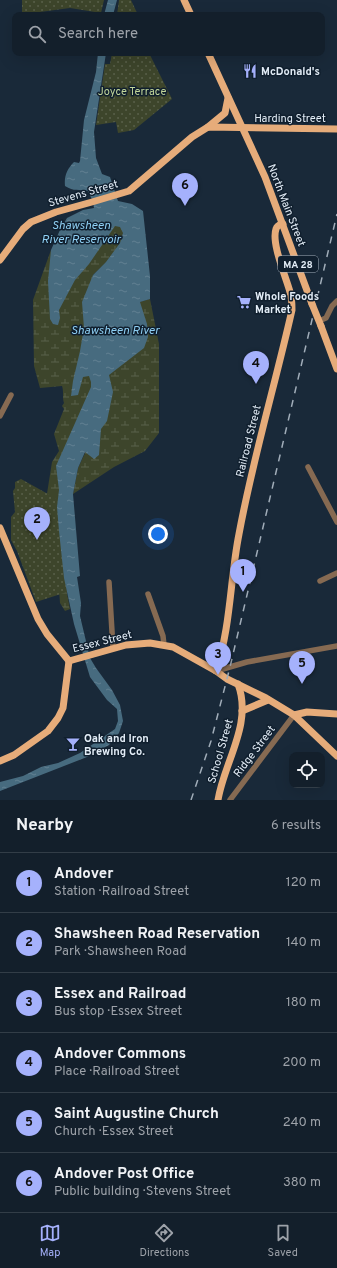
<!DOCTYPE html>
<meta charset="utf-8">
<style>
body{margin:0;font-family:Overpass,sans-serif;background:#1c2733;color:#f1f3f6}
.controls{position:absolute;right:12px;bottom:12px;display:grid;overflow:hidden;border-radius:8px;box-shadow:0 4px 16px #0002}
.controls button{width:36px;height:36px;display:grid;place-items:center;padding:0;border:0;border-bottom:1px solid #323d47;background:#131f2b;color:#f1f3f6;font:20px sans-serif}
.you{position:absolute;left:158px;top:534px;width:14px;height:14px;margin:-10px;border:3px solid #fff;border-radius:50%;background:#1a73e8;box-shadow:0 0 0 6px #1a73e833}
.badge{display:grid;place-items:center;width:26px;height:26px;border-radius:50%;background:#a5b1fc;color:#111;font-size:13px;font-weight:700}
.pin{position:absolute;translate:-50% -33px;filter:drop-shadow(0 1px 2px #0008)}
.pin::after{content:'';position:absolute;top:21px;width:14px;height:12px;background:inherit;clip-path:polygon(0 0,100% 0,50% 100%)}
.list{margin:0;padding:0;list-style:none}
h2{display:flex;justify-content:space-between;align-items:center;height:52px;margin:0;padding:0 16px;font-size:17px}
h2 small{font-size:13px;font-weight:400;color:#9da2a9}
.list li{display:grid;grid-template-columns:26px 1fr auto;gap:12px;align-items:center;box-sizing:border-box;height:60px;padding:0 16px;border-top:1px solid #323d47}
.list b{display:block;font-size:15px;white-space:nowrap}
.list p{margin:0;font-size:13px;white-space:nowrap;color:#9da2a9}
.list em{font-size:13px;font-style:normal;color:#9da2a9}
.icon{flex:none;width:22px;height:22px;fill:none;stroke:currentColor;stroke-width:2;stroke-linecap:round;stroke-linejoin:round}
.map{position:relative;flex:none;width:337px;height:800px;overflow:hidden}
.search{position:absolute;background:#131f2b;box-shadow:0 4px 16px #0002;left:12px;right:12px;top:12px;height:44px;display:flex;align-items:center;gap:10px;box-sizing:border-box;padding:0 14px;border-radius:8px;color:#9da2a9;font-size:15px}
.sheet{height:412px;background:#131f2b}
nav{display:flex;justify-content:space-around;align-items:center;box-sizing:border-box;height:56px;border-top:1px solid #323d47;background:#131f2b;font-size:11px;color:#9da2a9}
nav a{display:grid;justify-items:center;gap:2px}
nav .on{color:#a5b1fc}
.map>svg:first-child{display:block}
</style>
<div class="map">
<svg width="337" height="800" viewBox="0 0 337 800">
<defs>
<pattern id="wetland-marsh" width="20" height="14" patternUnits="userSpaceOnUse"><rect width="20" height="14" fill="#3d452b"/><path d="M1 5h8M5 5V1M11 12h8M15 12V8" fill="none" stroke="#59604a"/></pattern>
<pattern id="park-dots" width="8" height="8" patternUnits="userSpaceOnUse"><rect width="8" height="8" fill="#3d452b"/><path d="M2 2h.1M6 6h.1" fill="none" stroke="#59604a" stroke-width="1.8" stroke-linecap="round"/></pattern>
<pattern id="water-ripples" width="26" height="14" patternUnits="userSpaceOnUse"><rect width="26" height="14" fill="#476b7f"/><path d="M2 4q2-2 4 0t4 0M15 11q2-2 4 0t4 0" fill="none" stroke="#618092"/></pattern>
</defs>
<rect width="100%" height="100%" fill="#192939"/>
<g fill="url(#wetland-marsh)">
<path d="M127,216L119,250L93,275L94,365L91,393L70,445L64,578L70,609L65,611L60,603L58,575L46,500L52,462L59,451L54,434L64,409L62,406L64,403C62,397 64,391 62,386L40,388L34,366L33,300L51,250L53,263Z"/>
<path d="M150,299L159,344V433L145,451L114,467L73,494L78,468L86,451L105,358L128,305Z"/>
</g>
<g fill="url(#park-dots)">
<path d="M22,0H104L101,13L70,8L40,12H22Z"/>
<path d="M119,0H131L138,15H117Z"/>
<path d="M112,53H149L172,99L134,130L118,133L116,122L96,125L105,64H110Z"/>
<path d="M21,479L57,499L62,520L67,592L36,602L17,551L11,540V517L15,512L13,491L15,488V482Z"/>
</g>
<g fill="url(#water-ripples)">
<path d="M108,0H117L113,15H104Z"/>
<path d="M98,53H106L94,132L96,158L102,174L110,177L118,201L132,204L143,211L150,276V299L140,302L147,324L148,337L144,348L109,375L113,392L107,421L101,429L99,455L94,459L85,452L78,468L73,494L80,576L77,577L81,603L80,616L90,658L96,668L112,690L120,705L123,721L119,733L109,745L87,757L0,791V782L23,776L41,767L58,763L80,753L115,729L118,721L117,709L107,700L90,677L74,624L64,578L59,531L57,507L59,490L56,466L91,387V382L89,376L83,377L78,395L71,396L73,381L80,351L84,328L82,302L93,275L106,262L120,243L123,233L120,227L115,226L89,264L75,280L59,310L60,318L58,325L53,324L50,319L48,281L51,250L60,230L67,218L83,210L94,208L93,202L88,191C79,189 74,192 65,186C64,176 67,169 74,162L79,163L80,161L84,120L96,72Z"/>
</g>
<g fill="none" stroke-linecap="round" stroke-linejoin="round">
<g stroke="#866a52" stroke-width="5.5">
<path d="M319,321L326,318L332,306L337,301"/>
<path d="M0,416L11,395"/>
<path d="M308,467L337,522"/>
<path d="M320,581L337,573"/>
<path d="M109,582L113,648"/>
<path d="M148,594L163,636L164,645"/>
<path d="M216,671L247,662L337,646"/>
<path d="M230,800L294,715"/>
</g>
<g stroke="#e6ac7a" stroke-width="7">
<path d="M184,0L191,15"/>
<path d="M208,53L265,177L312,304"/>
<path d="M208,127L225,113L228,98"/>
<path d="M0,260L23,229L31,222L56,212L92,202L129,191L192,137L208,127L337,129"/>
<path d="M321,326L337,369"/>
<path d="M0,528L38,619L47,634L69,661"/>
<path d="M69,661L126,645L150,643L173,647L216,671L227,679L266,698L294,715L337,756"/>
<path d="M216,671C231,626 230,579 239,534C253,458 275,385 292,310C292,304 292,298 290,292C286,277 271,243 276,229C277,225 280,225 283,224"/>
<path d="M242,711L268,700"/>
<path d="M294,715L307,712L337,714"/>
<path d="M0,761L14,755L48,731L58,718L63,708L69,661"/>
<path d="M218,800C224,762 253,724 238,684"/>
</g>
<path stroke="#a1adb9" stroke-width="1.5" stroke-dasharray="7 7" stroke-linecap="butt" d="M191,800L211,741L230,667L337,214"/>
<path stroke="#e6ac7a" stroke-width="7" d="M312,304L321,326"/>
</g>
<defs>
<symbol id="restaurant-bare" viewBox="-9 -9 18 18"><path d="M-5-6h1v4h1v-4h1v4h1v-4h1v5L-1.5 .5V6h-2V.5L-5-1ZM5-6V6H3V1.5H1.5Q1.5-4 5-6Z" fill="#a5b1fc" stroke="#101f2e" stroke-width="2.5" paint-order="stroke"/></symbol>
<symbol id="supermarket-bare" viewBox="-9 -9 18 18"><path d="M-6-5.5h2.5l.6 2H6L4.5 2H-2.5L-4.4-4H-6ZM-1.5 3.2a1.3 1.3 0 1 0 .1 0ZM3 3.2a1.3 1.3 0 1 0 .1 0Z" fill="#a5b1fc" stroke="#101f2e" stroke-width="2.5" paint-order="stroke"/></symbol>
<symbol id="bar-bare" viewBox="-9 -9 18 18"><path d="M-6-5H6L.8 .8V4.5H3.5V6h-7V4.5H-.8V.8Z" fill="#a5b1fc" stroke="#101f2e" stroke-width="2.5" paint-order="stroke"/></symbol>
</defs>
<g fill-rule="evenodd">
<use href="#restaurant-bare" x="240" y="61" width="20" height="20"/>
<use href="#supermarket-bare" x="234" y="292" width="20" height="20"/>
<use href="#bar-bare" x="63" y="734" width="20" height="20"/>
</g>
<g text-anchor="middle" stroke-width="3" stroke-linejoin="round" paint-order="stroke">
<rect fill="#101f2e" stroke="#a4afbb" stroke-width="1" x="278" y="256" width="40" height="16" rx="3"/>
<g font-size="10" font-weight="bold" fill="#e3edf7">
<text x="298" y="268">MA 28</text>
</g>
<g font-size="11" font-weight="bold" fill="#e3edf7" stroke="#101f2e" text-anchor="start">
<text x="261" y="75">McDonald's</text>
<text x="255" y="300">Whole Foods<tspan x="255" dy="13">Market</tspan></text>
<text x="84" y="742">Oak and Iron<tspan x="84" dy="13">Brewing Co.</tspan></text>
</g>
<g font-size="11" fill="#c2d69a" stroke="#101f2e">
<text x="132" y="95">Joyce Terrace</text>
</g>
<g font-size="11" fill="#e3edf7" stroke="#101f2e">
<text x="290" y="122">Harding Street</text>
<text transform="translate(83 193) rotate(-16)" y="4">Stevens Street</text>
<text transform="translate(287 205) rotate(69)" y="4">North Main Street</text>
<text transform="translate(248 441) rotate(-76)" y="4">Railroad Street</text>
<text transform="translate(102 641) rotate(-14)" y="4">Essex Street</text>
<text transform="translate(220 751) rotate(-74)" y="4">School Street</text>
<text transform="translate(254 751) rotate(-53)" y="4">Ridge Street</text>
</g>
<g font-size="12" font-style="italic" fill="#8ecef2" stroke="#101f2e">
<text x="81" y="229">Shawsheen<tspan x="81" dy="14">River Reservoir</tspan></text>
<text x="115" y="334">Shawsheen River</text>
</g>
</g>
</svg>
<div class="controls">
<button><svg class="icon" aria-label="locate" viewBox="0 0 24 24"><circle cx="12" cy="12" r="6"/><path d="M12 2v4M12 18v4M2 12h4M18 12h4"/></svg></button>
</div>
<div class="you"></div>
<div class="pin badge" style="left:243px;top:592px">1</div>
<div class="pin badge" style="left:37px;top:540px">2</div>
<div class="pin badge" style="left:218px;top:675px">3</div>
<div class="pin badge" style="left:256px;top:384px">4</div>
<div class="pin badge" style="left:302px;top:684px">5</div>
<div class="pin badge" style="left:185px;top:206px">6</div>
<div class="search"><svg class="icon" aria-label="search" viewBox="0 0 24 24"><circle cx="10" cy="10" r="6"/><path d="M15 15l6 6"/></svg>Search here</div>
</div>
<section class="sheet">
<h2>Nearby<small>6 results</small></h2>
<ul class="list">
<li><span class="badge">1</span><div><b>Andover</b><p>Station · Railroad Street</p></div><em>120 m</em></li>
<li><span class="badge">2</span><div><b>Shawsheen Road Reservation</b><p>Park · Shawsheen Road</p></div><em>140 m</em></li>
<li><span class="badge">3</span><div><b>Essex and Railroad</b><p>Bus stop · Essex Street</p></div><em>180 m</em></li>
<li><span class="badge">4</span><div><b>Andover Commons</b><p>Place · Railroad Street</p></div><em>200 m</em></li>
<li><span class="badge">5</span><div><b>Saint Augustine Church</b><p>Church · Essex Street</p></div><em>240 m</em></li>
<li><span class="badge">6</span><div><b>Andover Post Office</b><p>Public building · Stevens Street</p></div><em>380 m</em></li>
</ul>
</section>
<nav>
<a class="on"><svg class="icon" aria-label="map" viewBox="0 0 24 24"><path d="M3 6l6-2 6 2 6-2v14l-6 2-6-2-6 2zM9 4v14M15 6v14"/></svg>Map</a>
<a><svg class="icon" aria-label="directions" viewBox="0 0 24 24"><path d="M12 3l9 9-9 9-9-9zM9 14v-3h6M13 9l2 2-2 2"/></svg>Directions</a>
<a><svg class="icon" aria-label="saved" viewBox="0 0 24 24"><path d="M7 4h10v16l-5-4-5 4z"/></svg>Saved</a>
</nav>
